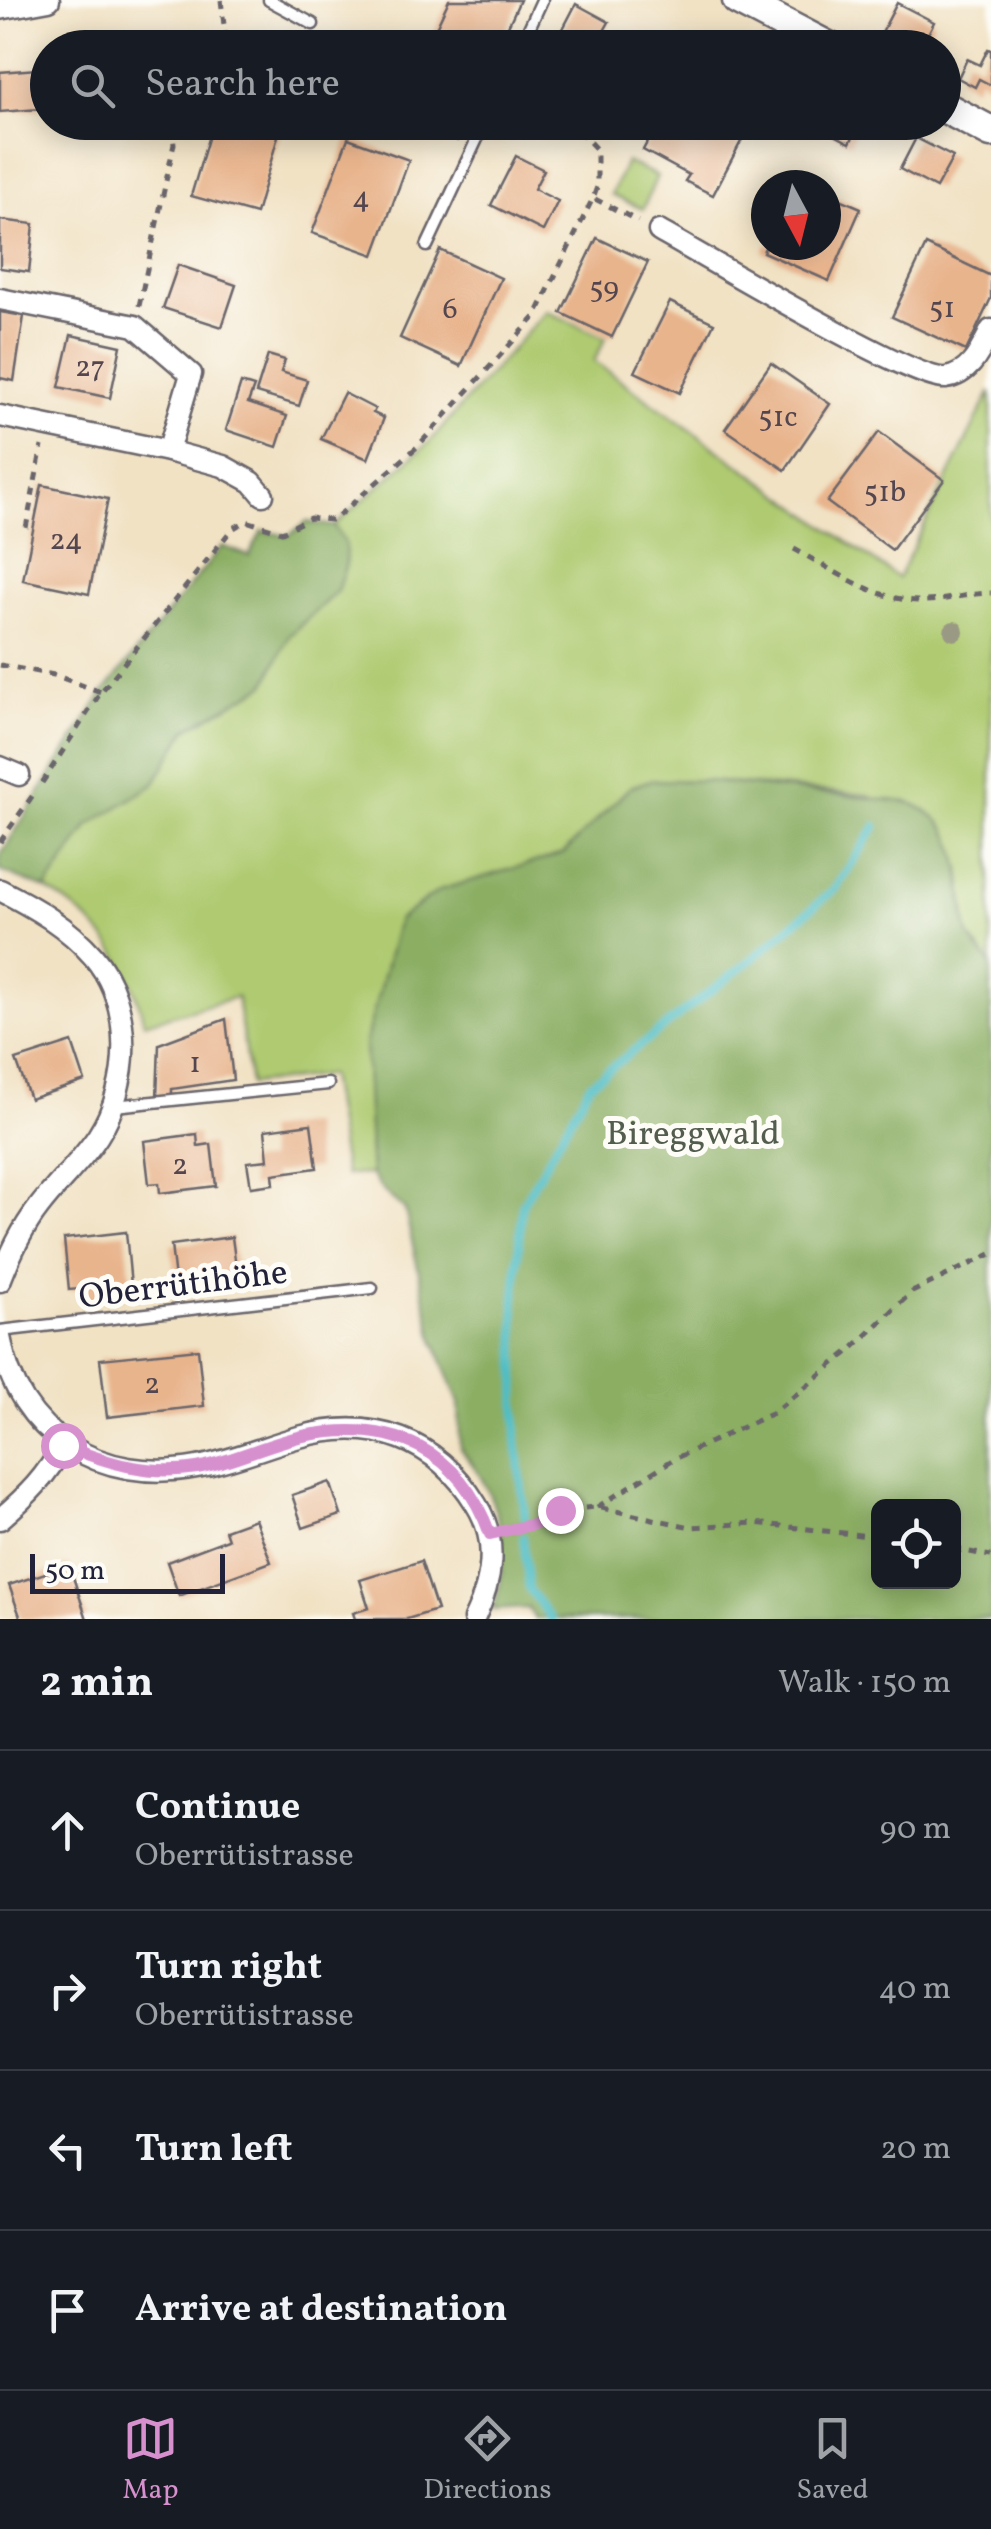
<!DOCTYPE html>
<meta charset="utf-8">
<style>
body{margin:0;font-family:Vollkorn,serif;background:#20242c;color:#f1f3f6}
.controls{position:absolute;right:30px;bottom:30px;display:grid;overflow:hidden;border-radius:15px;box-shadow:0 5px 25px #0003}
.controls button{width:90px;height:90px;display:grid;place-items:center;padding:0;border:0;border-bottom:2px solid #363941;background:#171b24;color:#f1f3f6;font:50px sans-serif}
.compass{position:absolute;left:751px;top:170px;width:90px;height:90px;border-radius:50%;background:#171b24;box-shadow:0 5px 25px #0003;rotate:173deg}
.scale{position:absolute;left:30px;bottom:25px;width:195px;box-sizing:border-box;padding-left:10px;border:5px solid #22223b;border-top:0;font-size:28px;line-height:35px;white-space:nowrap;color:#22223b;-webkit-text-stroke:8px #fdfcf7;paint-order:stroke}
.stop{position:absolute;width:30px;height:30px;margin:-22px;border:8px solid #d690ce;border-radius:50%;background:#fff}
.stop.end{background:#d690ce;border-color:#fff;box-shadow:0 2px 10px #0008}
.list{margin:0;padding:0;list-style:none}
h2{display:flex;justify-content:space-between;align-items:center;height:130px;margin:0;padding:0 40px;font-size:42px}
h2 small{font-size:32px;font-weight:400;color:#9ea1a6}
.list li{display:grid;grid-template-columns:65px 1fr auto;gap:30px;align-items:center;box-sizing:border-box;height:160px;padding:0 40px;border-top:2px solid #363941}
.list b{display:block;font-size:38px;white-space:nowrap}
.list p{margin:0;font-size:32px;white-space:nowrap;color:#9ea1a6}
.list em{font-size:32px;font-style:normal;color:#9ea1a6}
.icon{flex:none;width:55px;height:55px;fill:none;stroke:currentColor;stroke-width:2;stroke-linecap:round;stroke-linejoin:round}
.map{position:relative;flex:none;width:991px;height:1619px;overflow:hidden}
.search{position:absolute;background:#171b24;box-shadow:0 5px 25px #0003;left:30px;right:30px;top:30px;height:110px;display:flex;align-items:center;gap:25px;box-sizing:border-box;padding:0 35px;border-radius:55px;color:#9ea1a6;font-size:38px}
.sheet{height:770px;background:#171b24}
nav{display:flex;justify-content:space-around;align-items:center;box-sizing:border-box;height:140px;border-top:2px solid #363941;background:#171b24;font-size:28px;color:#9ea1a6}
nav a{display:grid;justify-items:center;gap:5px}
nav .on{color:#d690ce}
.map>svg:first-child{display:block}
</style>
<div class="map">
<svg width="991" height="1619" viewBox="0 0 991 1619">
<rect width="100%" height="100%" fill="#fdfcf7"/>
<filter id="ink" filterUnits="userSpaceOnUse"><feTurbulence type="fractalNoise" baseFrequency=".01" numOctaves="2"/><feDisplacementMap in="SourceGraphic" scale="20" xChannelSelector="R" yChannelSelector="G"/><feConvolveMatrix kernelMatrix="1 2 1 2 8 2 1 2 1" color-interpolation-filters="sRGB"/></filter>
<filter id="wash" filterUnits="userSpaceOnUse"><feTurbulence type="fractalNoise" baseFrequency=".0048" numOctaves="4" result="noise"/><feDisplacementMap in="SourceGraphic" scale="40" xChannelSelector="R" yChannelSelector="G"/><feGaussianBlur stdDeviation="2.25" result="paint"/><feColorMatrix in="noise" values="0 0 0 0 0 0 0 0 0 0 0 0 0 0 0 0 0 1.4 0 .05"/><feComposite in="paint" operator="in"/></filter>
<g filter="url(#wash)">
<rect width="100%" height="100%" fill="#f1e2c4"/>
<g fill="#afca71" stroke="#687656" stroke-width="2.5">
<path d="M626,162L657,176L643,209L611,195Z"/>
<path d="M546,311L606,338L594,361L898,578L991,391V964L968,935L960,868L868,795L709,781L651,780L630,787L563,854L440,890L398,920L369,1146L371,1174L345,1175L329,1075L250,1084L237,997L144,1023C131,963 99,920 46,889L89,825L153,785L187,729L265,685L289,636L337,590L346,564L345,543L334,526L429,442Z"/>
</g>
<g fill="#8bae63" stroke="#56684f" stroke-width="2.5" fill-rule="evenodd">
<path d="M307,522L334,526L345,543L346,564L337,591L289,636L265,685L187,729L153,785L89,825L46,889L0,871V855L103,693L222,546L249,556L262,531L288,536Z"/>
<path d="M651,780L709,781L908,802C972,826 954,879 968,932C971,943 983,955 991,964V1619H535L528,1608L493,1610C513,1553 500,1493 460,1449L459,1403L434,1340L405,1210L381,1189L371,1174L365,1044L398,920L440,890L563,854L630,787ZM878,1506H954V1582H878Z"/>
</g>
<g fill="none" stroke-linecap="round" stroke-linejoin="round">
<g stroke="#50bec6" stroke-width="8">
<path d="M525,1517L517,1441L515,1303L522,1205L590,1084L751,960L836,888L876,826"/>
<path d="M523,1537L529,1589L551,1619"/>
</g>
</g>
<g id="blocks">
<g fill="#e8b48c">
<path d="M449,0H520L498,48H469L434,32Z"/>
<path d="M897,3L934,22L921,48H903L880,36Z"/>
<path d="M576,4L609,22L604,31L636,48H553Z"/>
<path d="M988,49L991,50V85L979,79L975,87L958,78L967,59L980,65Z"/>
<path d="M37,69L40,109L0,112V72Z"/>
<path d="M213,122H282L256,214L191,196Z"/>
<path d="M658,122H733L747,130L713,195L685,181L689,175L643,150Z"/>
<path d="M810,122H860L850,143Z"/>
<path d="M348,138L409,160L374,255L312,233Z"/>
<path d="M916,138L953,157L936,188L900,169Z"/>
<path d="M516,156L544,170L534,189L558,201L543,231L491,205Z"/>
<path d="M826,193L861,208L829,281L763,252L766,245H826Z"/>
<path d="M0,220L34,224L29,272L0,268Z"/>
<path d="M597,238L648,262L612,337L561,313Z"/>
<path d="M926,245L991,276V298L966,351L892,317Z"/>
<path d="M440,250L501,278L461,366L400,338Z"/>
<path d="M178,265L236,285L222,327L163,308Z"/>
<path d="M670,302L714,323L680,393L635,372Z"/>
<path d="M0,312L24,316L14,381L0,378Z"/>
<path d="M71,335L121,346L110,398L59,387Z"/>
<path d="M268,355L285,360L281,372L307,380L299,406L256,393Z"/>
<path d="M771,363L830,404L785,470L725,429Z"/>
<path d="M241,383L254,387L248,403L287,416L277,447L226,430Z"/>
<path d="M344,393L375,409L373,413L384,418L368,459L321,439Z"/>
<path d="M879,432L944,480L892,550L827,502Z"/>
<path d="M42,485L108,499L89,594L23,580Z"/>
<path d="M226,1019L233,1080L172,1089V1096L157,1098L159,1044Z"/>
<path d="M72,1042L85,1081L30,1099L16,1060Z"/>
<path d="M311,1124L317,1168L273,1174L274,1184L251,1187L247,1162L268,1160L265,1130Z"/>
<path d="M197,1134L198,1146L211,1144L216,1186L160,1193L159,1183L149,1184L144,1141Z"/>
<path d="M126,1232L131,1285L121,1286L123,1299L81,1303L80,1289L69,1290L64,1239Z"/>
<path d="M232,1237L238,1282L176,1289L171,1245Z"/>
<path d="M198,1349L204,1406L107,1417L100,1359Z"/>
<path d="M330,1482L341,1515L303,1528L292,1495Z"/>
<path d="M255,1519L271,1562L179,1596L167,1562L228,1539L225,1530Z"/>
<path d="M421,1561L437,1610L407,1619H355L353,1613L369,1608L360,1580Z"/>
<path d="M69,1565L87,1619H21L9,1585Z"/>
</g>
</g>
</g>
<g filter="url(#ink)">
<use href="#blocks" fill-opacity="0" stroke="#6a656b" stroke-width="2.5"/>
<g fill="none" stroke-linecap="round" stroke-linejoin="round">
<defs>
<g id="lane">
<path d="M269,0L313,24"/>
<path d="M520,48L542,0"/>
<path d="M427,246L485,122"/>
<path d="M114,1106L328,1084"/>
<path d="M0,1331L372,1288"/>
</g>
<g id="street">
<path d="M0,9L49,0"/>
<path d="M659,231C702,255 914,382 946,378C971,374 980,351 991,330"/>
<path d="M0,299L135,326L191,374L168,451"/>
<path d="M0,416L168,451L223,466L252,482L263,495"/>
<path d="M0,767L19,775"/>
<path d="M0,890C34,907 68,927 93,956C134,1004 131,1085 98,1136C81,1162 57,1183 39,1207C21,1230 10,1255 0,1281"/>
<path d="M0,1337C17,1435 101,1485 197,1467C232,1461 266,1446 299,1437C373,1416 436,1439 476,1504C499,1540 492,1582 474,1619"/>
<path d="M0,1519C27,1496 47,1476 63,1445"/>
</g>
<g id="secondary">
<path d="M738,0L830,48"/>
<path d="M944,107L991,132"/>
</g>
</defs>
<use href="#lane" stroke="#6a656b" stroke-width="15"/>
<use href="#street" stroke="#6a656b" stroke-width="25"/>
<use href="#secondary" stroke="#6a656b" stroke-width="35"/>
<g stroke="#6a656b" stroke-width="5" stroke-dasharray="8 8" stroke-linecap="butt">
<path d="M221,0L225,33L244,48"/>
<path d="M339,48C349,30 368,30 378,48"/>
<path d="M196,122L209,129"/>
<path d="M447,122L459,141"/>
<path d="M595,199L638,221"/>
<path d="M139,306L174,144L173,137L161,122"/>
<path d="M26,528L42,446"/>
<path d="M794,549C832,569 874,600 919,601C943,602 967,593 991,593"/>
<path d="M0,665L54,675L101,692"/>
<path d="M42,783L101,692L232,529L246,521L282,532L310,518L331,520L337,517L417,447L535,317L593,198L597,187V150L571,122"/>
<path d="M0,842L33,795"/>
<path d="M597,1507L674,1459L773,1413L852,1349L912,1292L991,1254"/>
<path d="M509,1528L536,1524L560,1510L597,1507L691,1527L755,1523L878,1537"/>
<path d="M954,1549L991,1556"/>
</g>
<use href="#lane" stroke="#fff" stroke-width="10"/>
<use href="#street" stroke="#fff" stroke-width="20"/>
<use href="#secondary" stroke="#fff" stroke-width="30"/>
</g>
<circle fill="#9a9983" cx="954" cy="631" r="10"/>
</g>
<g fill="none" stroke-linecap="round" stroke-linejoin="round" filter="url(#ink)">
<path stroke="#d690ce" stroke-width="12" d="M63,1445C107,1463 149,1476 197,1468C235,1461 270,1442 308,1435C393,1419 460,1450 490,1534L536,1524L560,1510"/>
</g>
<g text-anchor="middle" stroke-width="10" stroke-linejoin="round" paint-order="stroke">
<g font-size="30" fill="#54464f">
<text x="361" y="207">4</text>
<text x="604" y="297">59</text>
<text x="942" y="317">51</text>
<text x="450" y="318">6</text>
<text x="90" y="376">27</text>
<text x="778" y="426">51c</text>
<text x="885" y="501">51b</text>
<text x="66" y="549">24</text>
<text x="195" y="1072">1</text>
<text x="180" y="1174">2</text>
<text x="152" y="1393">2</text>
</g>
<g font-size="35" fill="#535d4e" stroke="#fdfcf7">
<text x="693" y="1144">Bireggwald</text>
</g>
<g font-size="35" fill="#22223b" stroke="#fdfcf7">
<text transform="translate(183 1283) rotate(-7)" y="12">Oberrütihöhe</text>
</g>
</g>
</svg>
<div class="controls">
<button><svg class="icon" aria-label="locate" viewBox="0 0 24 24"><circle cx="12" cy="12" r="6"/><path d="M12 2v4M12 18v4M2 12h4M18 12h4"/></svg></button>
</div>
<svg class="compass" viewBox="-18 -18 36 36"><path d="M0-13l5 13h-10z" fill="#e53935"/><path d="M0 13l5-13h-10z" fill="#9ea1a6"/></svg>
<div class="scale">50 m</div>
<div class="stop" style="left:63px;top:1445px"></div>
<div class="stop end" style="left:560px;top:1510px"></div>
<div class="search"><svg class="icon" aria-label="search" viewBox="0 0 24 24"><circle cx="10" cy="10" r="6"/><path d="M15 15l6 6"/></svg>Search here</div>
</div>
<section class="sheet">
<h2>2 min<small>Walk · 150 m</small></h2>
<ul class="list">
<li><svg class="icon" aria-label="ahead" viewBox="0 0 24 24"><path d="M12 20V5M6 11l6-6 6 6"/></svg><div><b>Continue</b><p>Oberrütistrasse</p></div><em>90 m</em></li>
<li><svg class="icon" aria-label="right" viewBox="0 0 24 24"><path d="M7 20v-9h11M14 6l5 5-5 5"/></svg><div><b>Turn right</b><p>Oberrütistrasse</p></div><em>40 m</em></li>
<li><svg class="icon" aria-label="left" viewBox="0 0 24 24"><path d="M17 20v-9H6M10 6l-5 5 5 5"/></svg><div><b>Turn left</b></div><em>20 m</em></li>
<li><svg class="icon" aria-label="arrive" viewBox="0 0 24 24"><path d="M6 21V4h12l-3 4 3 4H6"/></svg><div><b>Arrive at destination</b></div></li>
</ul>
</section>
<nav>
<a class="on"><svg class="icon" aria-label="map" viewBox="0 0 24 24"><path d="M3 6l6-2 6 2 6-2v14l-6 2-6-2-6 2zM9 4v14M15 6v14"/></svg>Map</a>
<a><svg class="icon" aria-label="directions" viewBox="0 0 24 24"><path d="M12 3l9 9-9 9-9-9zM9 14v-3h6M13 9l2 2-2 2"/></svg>Directions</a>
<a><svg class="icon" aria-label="saved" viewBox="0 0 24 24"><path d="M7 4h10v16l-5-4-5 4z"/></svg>Saved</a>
</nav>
